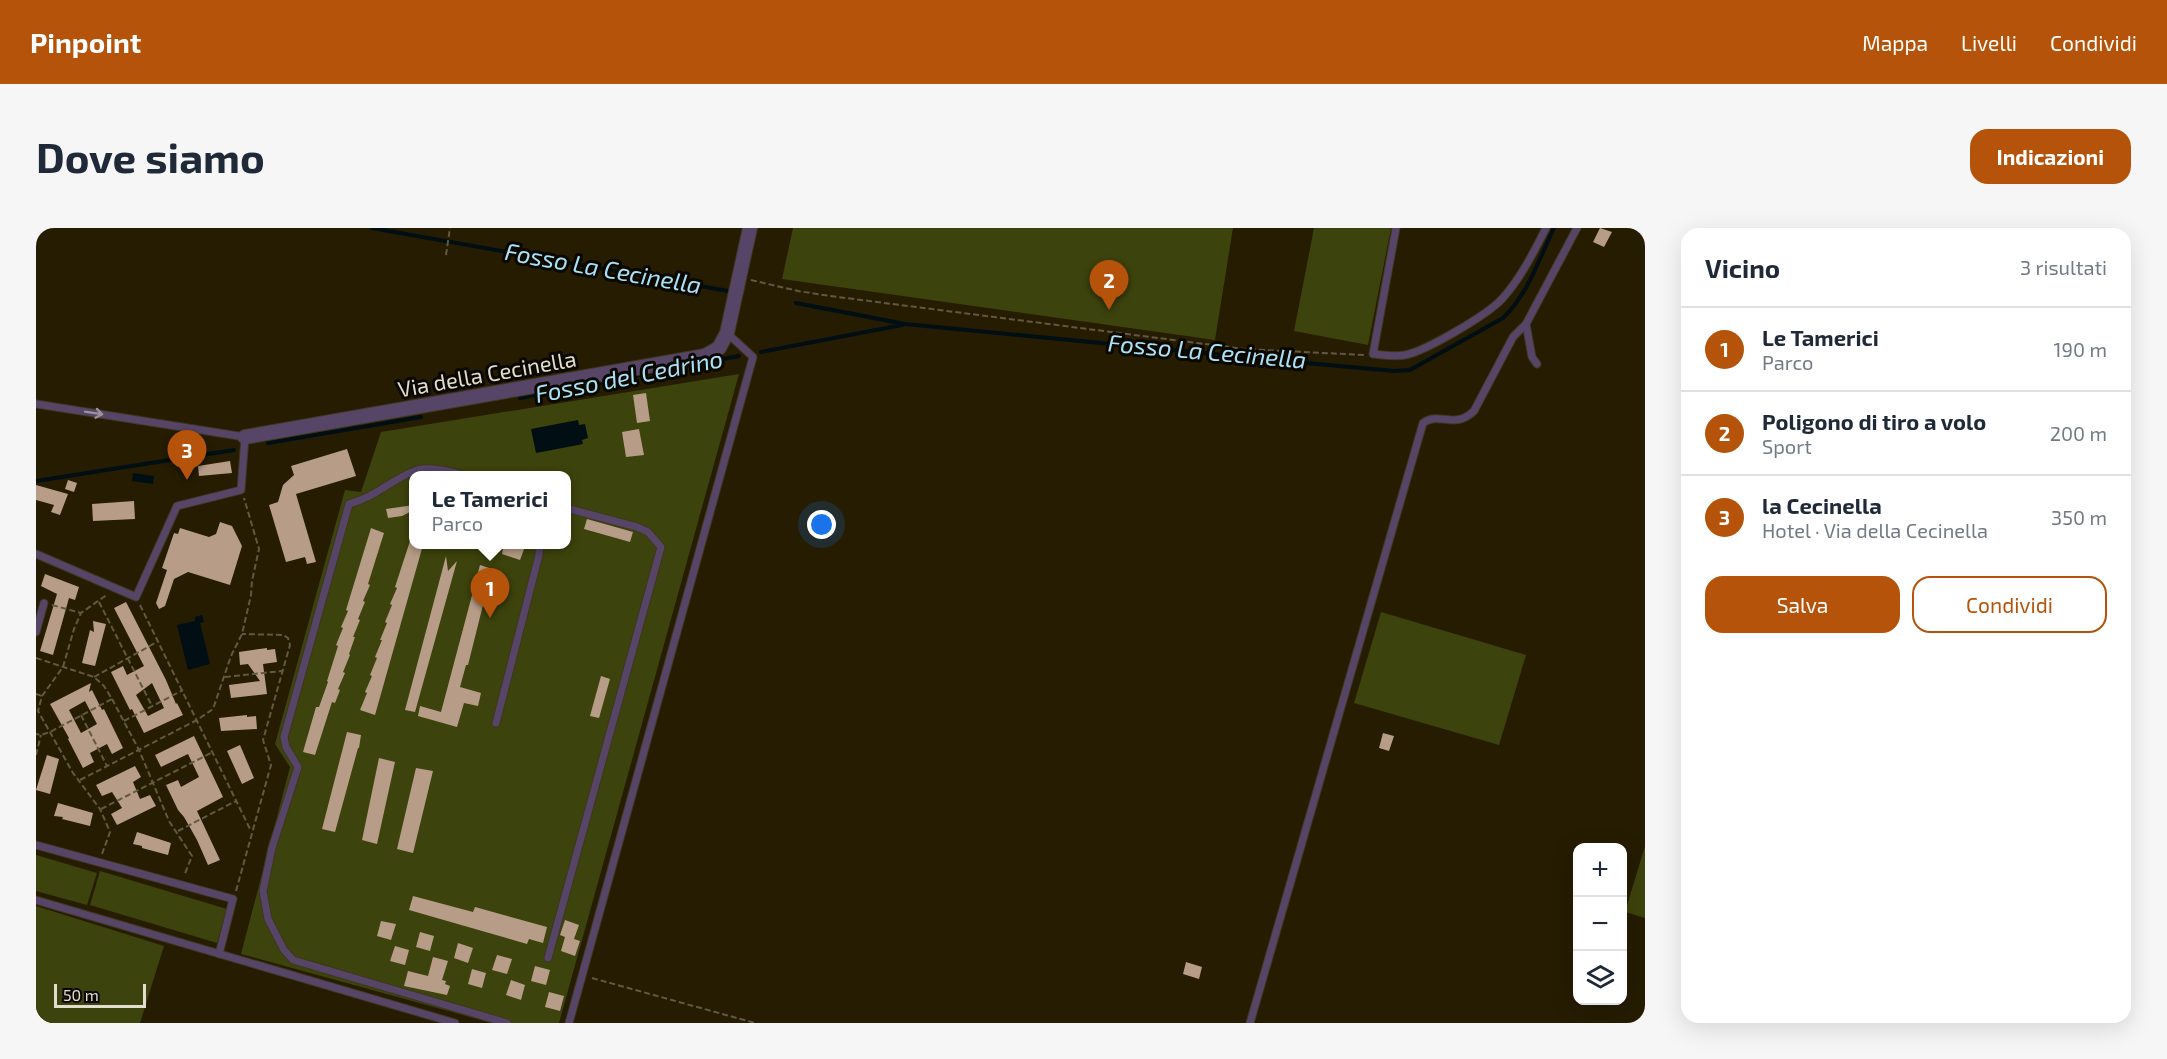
<!DOCTYPE html>
<html lang="it">
<meta charset="utf-8">
<style>
body{margin:0;font-family:"Exo 2",sans-serif;background:#f6f6f7;color:#1f2937}
.controls{position:absolute;right:18px;bottom:18px;display:grid;overflow:hidden;border-radius:12px;box-shadow:0 6px 24px #0002}
.controls button{width:54px;height:54px;display:grid;place-items:center;padding:0;border:0;border-bottom:2px solid #e0e1e3;background:#fff;color:#1f2937;font:30px sans-serif}
.scale{position:absolute;left:18px;bottom:15px;width:92px;box-sizing:border-box;padding-left:6px;border:3px solid #e2ddcd;border-top:0;font-size:16px;line-height:21px;white-space:nowrap;color:#e2ddcd;-webkit-text-stroke:4px #0b0701;paint-order:stroke}
.you{position:absolute;left:786px;top:297px;width:21px;height:21px;margin:-15px;border:4px solid #fff;border-radius:50%;background:#1a73e8;box-shadow:0 0 0 9px #1a73e833}
.badge{display:grid;place-items:center;width:39px;height:39px;border-radius:50%;background:#b45309;color:#fff;font-size:20px;font-weight:700}
.pin{position:absolute;translate:-50% -50px;filter:drop-shadow(0 2px 3px #0008)}
.pin::after{content:'';position:absolute;top:32px;width:21px;height:18px;background:inherit;clip-path:polygon(0 0,100% 0,50% 100%)}
.popup{position:absolute;left:373px;top:243px;width:162px;height:78px;box-sizing:border-box;display:grid;place-content:center;border-radius:12px;background:#fff;filter:drop-shadow(0 2px 4px #0005);font-size:20px;white-space:nowrap;color:#747a83}
.popup b{font-size:22px;color:#1f2937}
.popup::after{content:'';position:absolute;left:50%;top:100%;margin-left:-12px;border:12px solid transparent;border-top-color:#fff}
.list{margin:0;padding:0;list-style:none}
h2{display:flex;justify-content:space-between;align-items:center;height:78px;margin:0;padding:0 24px;font-size:26px}
h2 small{font-size:20px;font-weight:400;color:#747a83}
.list li{display:grid;grid-template-columns:39px 1fr auto;gap:18px;align-items:center;box-sizing:border-box;height:84px;padding:0 24px;border-top:2px solid #e0e1e3}
.list b{display:block;font-size:22px;white-space:nowrap}
.list p{margin:0;font-size:20px;white-space:nowrap;color:#747a83}
.list em{font-size:20px;font-style:normal;color:#747a83}
.actions{display:flex;gap:12px;padding:18px 24px}
.actions a{flex:1;padding:14px 0;border:2px solid #b45309;border-radius:18px;text-align:center;font-size:21px;color:#b45309}
.actions .main{background:#b45309;color:#fff}
.icon{flex:none;width:33px;height:33px;fill:none;stroke:currentColor;stroke-width:2;stroke-linecap:round;stroke-linejoin:round}
.map{position:relative;flex:none;width:1609px;height:795px;overflow:hidden;border-radius:18px}
header{display:flex;align-items:center;gap:36px;box-sizing:border-box;height:84px;padding:0 30px;background:#b45309;color:#fff}
header strong{font-size:28px}
nav{display:flex;gap:33px;margin-inline-start:auto;font-size:21px}
.intro{display:flex;align-items:center;justify-content:space-between;box-sizing:border-box;height:144px;padding:0 36px}
h1{margin:0;font-size:42px}
.button{padding:15px 27px;border-radius:18px;background:#b45309;color:#fff;font-size:21px;font-weight:700}
main{display:flex;gap:36px;padding:0 36px}
aside{flex:1;background:#fff;border-radius:18px;box-shadow:0 6px 24px #0002}
.map>svg:first-child{display:block}
</style>
<header>
<strong>Pinpoint</strong>
<nav><a>Mappa</a><a>Livelli</a><a>Condividi</a></nav>
</header>
<div class="intro"><h1>Dove siamo</h1><a class="button">Indicazioni</a></div>
<main>
<div class="map">
<svg width="1609" height="795" viewBox="0 0 1609 795">
<rect width="100%" height="100%" fill="#251c02"/>
<g fill="#3d430c" fill-rule="evenodd">
<path d="M757,0H1197L1179,112L746,51Z"/>
<path d="M1278,0H1355L1332,117L1258,103Z"/>
<path d="M703,146L523,795H456L205,726L254,539L239,516L309,262L325,264L345,204ZM378,248H530V316H378Z"/>
<path d="M1345,384L1490,427L1463,517L1318,475Z"/>
<path d="M1609,618V690L1589,684Z"/>
<path d="M0,627L61,645L51,677L0,663Z"/>
<path d="M64,643L191,681L181,715L54,677Z"/>
<path d="M0,678L128,718L104,795H0Z"/>
</g>
<g fill="#010e14">
<path d="M542,192L543,197L549,196L552,210L546,212L547,216L500,225L495,201Z"/>
<path d="M97,245L118,248L117,256L96,253Z"/>
<path d="M166,387L168,394L164,395L174,436L152,442L141,397L159,393V389Z"/>
</g>
<g fill="none" stroke-linecap="round" stroke-linejoin="round">
<g stroke="#010e14" stroke-width="4">
<path d="M336,0L692,63"/>
<path d="M760,75L869,96L1281,136L1358,143L1374,142L1467,90C1492,66 1503,31 1518,0"/>
<path d="M725,124L866,97"/>
<path d="M484,170L703,128"/>
<path d="M232,215L385,189"/>
<path d="M0,253L198,222"/>
</g>
</g>
<g fill="#b79d87" fill-rule="evenodd">
<path d="M1564,0L1576,4L1568,19L1557,14Z"/>
<path d="M610,165L614,193L601,195L597,167Z"/>
<path d="M603,201L608,227L590,229L586,204Z"/>
<path d="M311,221L320,248L260,266L280,334L271,336L269,329L250,334L233,277L242,274L247,257L258,247L255,238Z"/>
<path d="M194,233L196,245L163,248L162,238Z"/>
<path d="M32,252L41,255L38,264L29,261Z"/>
<path d="M0,257L32,266L24,287L15,284L18,277L0,272Z"/>
<path d="M98,273L99,291L57,293L56,276Z"/>
<path d="M378,277V282L366,288L352,290L350,281Z"/>
<path d="M551,291L597,304L594,314L548,301Z"/>
<path d="M184,294L196,298L206,318L194,357L152,344L138,351L129,378L123,381L120,375L131,342L126,340L138,305L142,306L144,300L173,309L180,306Z"/>
<path d="M335,300L348,305L332,356L334,357L327,373L329,374L322,391L324,392L317,409H319L313,426L314,427L307,444L309,445L302,461L304,462L299,475L296,474L279,527L267,524L280,479H283L292,454L291,453L302,418L300,417L307,400L305,399L312,383L310,382Z"/>
<path d="M374,313L378,314V316L387,317L339,487L324,482L331,465L329,464L336,448L334,447L341,430L339,429L346,412H344L351,395L349,394L356,377L354,376L361,360L359,359Z"/>
<path d="M468,316H490L484,332L466,326Z"/>
<path d="M410,328L412,343L421,333L379,484L369,482Z"/>
<path d="M444,337L456,341L432,437H430L424,459L445,465L442,478L428,475L421,499L382,488L384,478L405,484Z"/>
<path d="M9,346L43,359L39,372L33,370L17,427L4,423L21,366L5,358Z"/>
<path d="M90,374L130,452L140,476L141,475L147,487L108,505L96,481L94,482L75,444L87,438L91,447L108,438L78,380ZM116,455L128,480L112,488L100,467Z"/>
<path d="M57,393L70,396L59,438L46,435L54,402L58,404Z"/>
<path d="M231,420V422L239,421L241,434L227,436L231,466L195,470L193,457L224,453L212,436L204,437L203,424Z"/>
<path d="M565,448L574,451L563,490L554,488Z"/>
<path d="M55,455L53,464L56,462L66,482L68,481L87,520L76,526L71,516L54,525L58,534L47,540L32,511L33,510L14,476ZM49,473L61,496L45,505L33,482Z"/>
<path d="M211,487V489L220,488L221,501L185,503L183,490Z"/>
<path d="M311,504L325,507L323,520H322L299,604L286,601Z"/>
<path d="M1347,505L1358,508L1353,523L1343,520Z"/>
<path d="M158,508L187,569L161,583L184,632L172,637L161,612L148,589L142,582L130,557L142,552L145,559L163,549L152,526L125,539L119,527Z"/>
<path d="M204,517L218,550L206,556L191,523Z"/>
<path d="M11,527L23,531L14,566L0,562Z"/>
<path d="M343,530L359,534L341,616L326,612Z"/>
<path d="M99,538L105,549L97,554L104,571L114,567L120,578L81,597L75,586L86,580L76,564L66,568L60,557Z"/>
<path d="M380,540L397,543L377,625L361,621Z"/>
<path d="M22,575L57,585L54,598L26,591L27,589L18,588Z"/>
<path d="M101,604L135,615L132,627L106,620V618L97,616Z"/>
<path d="M377,668L437,684L439,679L511,699L507,715L493,711L491,716L373,682Z"/>
<path d="M529,692L543,697L538,711L544,713L539,728L525,723L529,709L524,707Z"/>
<path d="M345,693L360,696L355,712L341,708Z"/>
<path d="M384,704L398,708L394,723L380,719Z"/>
<path d="M422,715L437,720L432,735L418,730Z"/>
<path d="M359,718L373,722L369,737L354,733Z"/>
<path d="M461,727L476,731L471,746L456,742Z"/>
<path d="M397,729L412,733L406,752L410,753L409,756L414,758L411,767L368,758L372,743L392,748Z"/>
<path d="M1150,734L1166,739L1163,751L1147,746Z"/>
<path d="M499,738L514,742L510,757L495,753Z"/>
<path d="M436,741L450,745L446,760L432,756Z"/>
<path d="M475,752L489,757L485,772L470,767Z"/>
<path d="M513,764L528,768L524,783L509,779Z"/>
</g>
<g fill="none" stroke-linecap="round" stroke-linejoin="round">
<defs>
<g id="lane">
<path d="M1360,0L1337,126C1348,127 1358,129 1369,127C1390,123 1451,87 1466,71C1484,51 1498,24 1510,0"/>
<path d="M1501,136L1496,129L1490,96L1541,0"/>
<path d="M0,176L209,209L205,262L141,278L100,369L0,326"/>
<path d="M429,248C418,244 391,238 381,242C357,250 340,269 313,276L248,509L250,519L262,539L236,620L227,663L232,691L248,722L257,732L471,795"/>
<path d="M0,404L8,375"/>
<path d="M460,495L503,327L504,316"/>
<path d="M0,617L197,671L183,726"/>
<path d="M0,672L419,795"/>
<path d="M512,730L625,319L612,304L601,299L530,280"/>
<path d="M533,795L717,129L691,105"/>
<path d="M1214,795L1387,195C1404,183 1418,202 1438,183L1477,109L1490,96"/>
</g>
<path id="street" d="M209,209L669,128L683,120L691,105L714,0"/>
</defs>
<use href="#lane" stroke="#3f371e" stroke-width="9"/>
<use href="#street" stroke="#3f371e" stroke-width="16"/>
<g stroke="#615942" stroke-width="2" stroke-dasharray="6 3" stroke-linecap="butt">
<path d="M410,27L414,0"/>
<path d="M715,52L762,63L794,68L1208,121L1328,127"/>
<path d="M63,374L116,478"/>
<path d="M16,377L45,385"/>
<path d="M104,377L215,603"/>
<path d="M0,430L58,449L68,458L76,471L14,504L5,507L0,506"/>
<path d="M58,449L121,414"/>
<path d="M189,449L246,443"/>
<path d="M0,466L6,468"/>
<path d="M76,471L103,522L133,593L156,628L148,648"/>
<path d="M45,487L71,538"/>
<path d="M88,493L147,462"/>
<path d="M0,527L5,507"/>
<path d="M44,552L161,492L177,481L195,428L206,406L215,367L216,353L223,321L208,270"/>
<path d="M65,581L177,524"/>
<path d="M142,603L200,573"/>
<path d="M66,626L74,604L64,581L37,545L2,483L6,468L27,439L38,401L45,385L72,366"/>
<path d="M200,663L235,537L227,512L254,417L252,410L247,407L206,406"/>
<path d="M556,750L719,795"/>
</g>
<use href="#lane" stroke="#564567" stroke-width="7"/>
<use href="#street" stroke="#564567" stroke-width="14"/>
</g>
<defs><path id="oneway-shaft" d="M-6 0H5M1.5-3L5.5 0L1.5 3" fill="none" stroke-width="1.6" stroke-linecap="round" stroke-linejoin="round" transform="scale(1.5)"/></defs>
<use stroke="#9c919a" href="#oneway-shaft" transform="translate(58 185) rotate(9)"/>
<g text-anchor="middle" stroke-width="6" stroke-linejoin="round" paint-order="stroke">
<g font-size="22" fill="#e2ddcd" stroke="#0b0701">
<text transform="translate(451 146) rotate(-10)" y="8">Via della Cecinella</text>
</g>
<g font-size="24" font-style="italic" fill="#abe1f7" stroke="#0b0701">
<text transform="translate(567 41) rotate(10)" y="8">Fosso La Cecinella</text>
<text transform="translate(1171 124) rotate(5)" y="8">Fosso La Cecinella</text>
<text transform="translate(593 149) rotate(-11)" y="8">Fosso del Cedrino</text>
</g>
</g>
</svg>
<div class="controls">
<button>+</button>
<button>−</button>
<button><svg class="icon" aria-label="layers" viewBox="0 0 24 24"><path d="M12 4l9 5-9 5-9-5zM3 14l9 5 9-5"/></svg></button>
</div>
<div class="scale">50 m</div>
<div class="you"></div>
<div class="pin badge" style="left:454px;top:390px">1</div>
<div class="popup"><b>Le Tamerici</b>Parco</div>
<div class="pin badge" style="left:1073px;top:82px">2</div>
<div class="pin badge" style="left:151px;top:252px">3</div>
</div>
<aside>
<h2>Vicino<small>3 risultati</small></h2>
<ul class="list">
<li><span class="badge">1</span><div><b>Le Tamerici</b><p>Parco</p></div><em>190 m</em></li>
<li><span class="badge">2</span><div><b>Poligono di tiro a volo</b><p>Sport</p></div><em>200 m</em></li>
<li><span class="badge">3</span><div><b>la Cecinella</b><p>Hotel · Via della Cecinella</p></div><em>350 m</em></li>
</ul>
<div class="actions"><a class="main">Salva</a><a>Condividi</a></div>
</aside>
</main>
